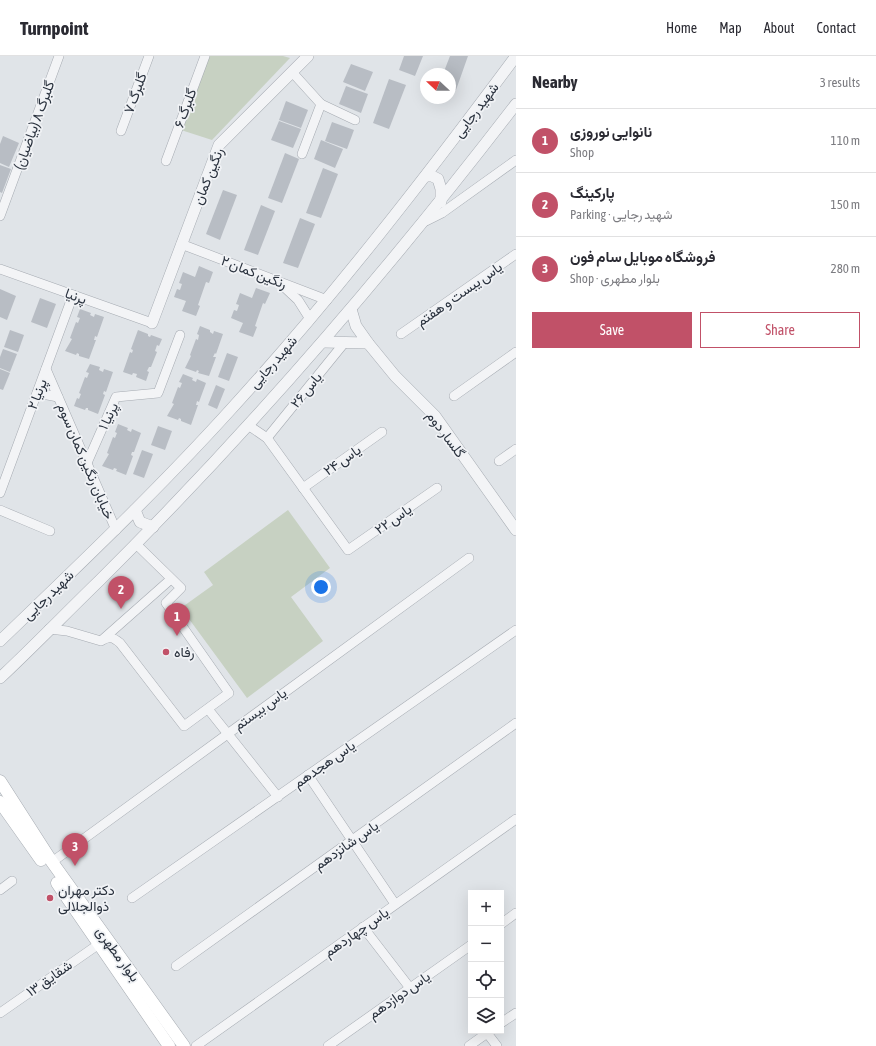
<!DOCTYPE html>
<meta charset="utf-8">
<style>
body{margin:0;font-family:"Asap Condensed",Vazirmatn,sans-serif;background:#f7f7f7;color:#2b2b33}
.controls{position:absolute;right:12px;bottom:12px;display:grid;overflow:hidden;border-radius:0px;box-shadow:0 4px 16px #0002}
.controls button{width:36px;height:36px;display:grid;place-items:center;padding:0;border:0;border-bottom:1px solid #e1e1e2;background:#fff;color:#2b2b33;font:20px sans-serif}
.compass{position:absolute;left:420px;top:12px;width:36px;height:36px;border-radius:50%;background:#fff;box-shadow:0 4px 16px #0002;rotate:292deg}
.you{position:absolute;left:321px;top:531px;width:14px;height:14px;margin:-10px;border:3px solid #fff;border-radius:50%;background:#1a73e8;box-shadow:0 0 0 6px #1a73e833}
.badge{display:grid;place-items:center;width:26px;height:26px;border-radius:50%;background:#c15168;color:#fff;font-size:13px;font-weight:700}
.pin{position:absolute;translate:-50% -33px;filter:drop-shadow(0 1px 2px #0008)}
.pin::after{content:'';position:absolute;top:21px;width:14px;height:12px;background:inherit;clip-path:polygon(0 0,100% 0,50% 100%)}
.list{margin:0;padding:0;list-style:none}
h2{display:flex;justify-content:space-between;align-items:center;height:52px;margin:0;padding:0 16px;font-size:17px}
h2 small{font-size:13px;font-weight:400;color:#7c7c81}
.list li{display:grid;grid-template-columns:26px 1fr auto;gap:12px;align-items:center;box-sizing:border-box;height:64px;padding:0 16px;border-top:1px solid #e1e1e2}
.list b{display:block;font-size:15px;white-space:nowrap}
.list p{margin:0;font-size:13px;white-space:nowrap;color:#7c7c81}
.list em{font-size:13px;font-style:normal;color:#7c7c81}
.actions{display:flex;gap:8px;padding:12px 16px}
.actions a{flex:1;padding:9px 0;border:1px solid #c15168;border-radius:0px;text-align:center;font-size:14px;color:#c15168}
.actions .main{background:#c15168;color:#fff}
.icon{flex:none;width:22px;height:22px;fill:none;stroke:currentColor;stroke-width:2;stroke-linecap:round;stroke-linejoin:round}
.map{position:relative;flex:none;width:516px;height:990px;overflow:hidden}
header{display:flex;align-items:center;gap:24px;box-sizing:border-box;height:56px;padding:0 20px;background:#fff;border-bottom:1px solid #e1e1e2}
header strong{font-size:19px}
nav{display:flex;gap:22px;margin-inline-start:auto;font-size:14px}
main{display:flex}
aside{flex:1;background:#fff}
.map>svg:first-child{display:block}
</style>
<header>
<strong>Turnpoint</strong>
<nav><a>Home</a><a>Map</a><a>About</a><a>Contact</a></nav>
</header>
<main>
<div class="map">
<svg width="516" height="990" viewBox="0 0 516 990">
<rect width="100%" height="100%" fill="#e0e4e8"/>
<g fill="#c7d1c2">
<path d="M208,0H283L290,2L212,84L181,74Z"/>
<path d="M288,454L330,512L291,541L323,585L247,642L181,552L213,529L204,516Z"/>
</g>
<g fill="#b8bdc4">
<path d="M404,0H423L415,20L399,14Z"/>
<path d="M450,0H468L456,34L450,32V18H443Z"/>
<path d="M351,8L373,16L365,35L343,26Z"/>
<path d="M389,23L406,29L389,73L373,67Z"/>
<path d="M346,30L368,38L361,57L339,48Z"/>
<path d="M286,45L308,54L301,72L279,64Z"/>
<path d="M279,65L301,73L293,92L271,84Z"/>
<path d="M332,66L354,74L347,93L325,85Z"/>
<path d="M3,80L19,87L9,111L0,107V88Z"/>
<path d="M321,84L343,93L335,112L314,103Z"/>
<path d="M285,97L299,103L282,147L268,142Z"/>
<path d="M0,109L11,113L2,137L0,136Z"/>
<path d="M323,112L338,118L321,162L306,157Z"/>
<path d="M223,134L237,139L220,184L206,178Z"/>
<path d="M261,149L275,155L258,199L244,194Z"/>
<path d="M300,162L315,168L298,212L283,207Z"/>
<path d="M199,210L213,216L209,227L206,226L198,249L200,250L196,260L182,255L186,245L174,241L177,233L180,234L182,228L179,227L183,216L195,221Z"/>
<path d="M256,232L270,237L265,248L263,247L255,270L257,271L253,281L239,276L243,267L231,262L234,254L237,255L239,249L236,248L240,237L252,242Z"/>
<path d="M0,233L16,240L7,264L0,261Z"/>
<path d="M40,242L56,248L47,272L31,266Z"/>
<path d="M80,253L91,257L90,259L94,261L95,258L104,261L97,281L95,280L94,284H96L89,303L79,300V298L77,297L76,299L65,295L72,283L70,282L76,266L78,267L80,262L77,261Z"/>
<path d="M200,270L210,274V276L213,278L214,275L223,278L216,298L215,297L213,301H216L209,320L198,317L199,315L197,314L196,316L185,312L191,300L190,299L196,283L198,284L199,279L197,278Z"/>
<path d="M10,274L24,279L18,296L4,291Z"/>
<path d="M138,274L148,278V280L150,281L151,279L162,283L159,290L157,289L155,295L157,296L151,311H149L147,315L149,316L146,325L136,321L137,318L133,317L132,319L123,316L130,296L132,297L133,294L131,293Z"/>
<path d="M3,293L17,298L10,316L0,312V301Z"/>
<path d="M227,297L238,301L229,325L218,321Z"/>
<path d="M90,308L100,311L99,314L103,316L104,313L113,316L106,336L104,335L103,338L105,339L98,358L88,354V352H86L85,354L74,350L77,342L79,343L81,338L79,337L85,321L87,322L89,317L86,316Z"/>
<path d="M0,313L10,317L3,334L0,333Z"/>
<path d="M183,318L193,322L192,324L196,326L197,323L206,327L199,346L197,345L196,349H198L191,369L181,365V363L179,362L178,364L167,360L174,348L172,347L178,331L180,332L182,327L179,326Z"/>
<path d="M216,329L225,333L217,353L208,349Z"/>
<path d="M118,368L128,372L127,374L131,376L132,373L141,377L134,396H132L131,399L133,400L126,419L116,415L117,413L114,412L113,414L102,410L109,398L107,397L113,381L115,382L117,377L115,376Z"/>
<path d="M158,370L172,375L165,394L151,389Z"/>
<path d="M142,394L153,398L144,422L133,418Z"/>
</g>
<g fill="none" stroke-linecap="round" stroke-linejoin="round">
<defs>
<g id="minor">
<path d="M292,16L321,48L302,98"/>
<path d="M321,48L355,64"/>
<path d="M121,75L149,0"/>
<path d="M166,105L205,0"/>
<path d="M0,160L59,0"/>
<path d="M426,165L442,157L516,104"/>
<path d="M181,188L327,244"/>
<path d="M0,213L152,267"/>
<path d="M282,229L298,244L310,263"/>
<path d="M401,278L516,198"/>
<path d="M46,313L116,474"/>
<path d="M37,337L58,341"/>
<path d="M454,340L516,296"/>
<path d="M248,369L267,382L348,494L437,432"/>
<path d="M267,382L345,286"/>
<path d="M499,405L516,393"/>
<path d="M87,407L116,341L158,337L180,279"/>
<path d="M303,432L382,376"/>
<path d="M0,437L73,239"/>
<path d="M0,454L50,475"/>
<path d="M49,573L67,575L101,585C109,580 113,581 120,587L184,670L229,637L166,547L181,532L136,488"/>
<path d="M102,584L171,523"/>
<path d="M208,653L278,741"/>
<path d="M308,719L395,848"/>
<path d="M52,806L469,502"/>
<path d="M0,834L12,825"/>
<path d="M132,842L516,574"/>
<path d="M501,868L516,857"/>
<path d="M363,871L410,932"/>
<path d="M176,910L516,667"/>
<path d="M0,957L99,888"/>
<path d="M501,967L516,957"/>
<path d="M487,977L497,990"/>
<path d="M196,990L516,763"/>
<path d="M328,990L471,889"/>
<path d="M469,990L490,975"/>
</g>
<g id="tertiary">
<path d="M426,120H432L438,123L441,133V146"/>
<path d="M152,267L219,89L308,0"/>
<path d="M323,286L368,287L356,270L351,253"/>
<path d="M368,287L395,320L435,360L516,474"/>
<path d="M135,454L140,466L153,471"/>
<path d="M0,585C79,509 159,433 233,351C334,240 426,121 516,0"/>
<path d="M0,622C34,590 67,556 100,524C250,375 387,216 516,48"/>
</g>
<g id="secondary">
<path d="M0,725L52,806L184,990"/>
<path d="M0,746L41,804"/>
<path d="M57,827L169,990"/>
</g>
</defs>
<use href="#minor" stroke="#a6abb2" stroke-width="10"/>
<use href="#tertiary" stroke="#a6abb2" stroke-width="12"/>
<use href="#secondary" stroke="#a6abb2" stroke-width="13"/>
<use href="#minor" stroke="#f3f4f6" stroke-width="9"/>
<use href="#tertiary" stroke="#f3f4f6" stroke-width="11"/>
<use href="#secondary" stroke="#fff" stroke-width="12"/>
</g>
<g fill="#c15168" stroke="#f0f2f5" stroke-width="1.5">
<circle cx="166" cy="596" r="4"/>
<circle cx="50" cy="842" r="4"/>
</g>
<g text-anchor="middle" stroke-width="3.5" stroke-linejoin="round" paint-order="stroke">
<g font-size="14" fill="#2a323e" stroke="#f0f2f5">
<text transform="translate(135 37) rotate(-70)" y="5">گلبرگ ۷</text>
<text transform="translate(185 52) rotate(-70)" y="5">گلبرگ ۶</text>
<text transform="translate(476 54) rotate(-53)" y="5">شهید رجایی</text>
<text transform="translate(34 69) rotate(-70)" y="5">گلبرگ ۸ (بیاضیان)</text>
<text transform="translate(208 120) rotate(-68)" y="5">رنگین کمان</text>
<text transform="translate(254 216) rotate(21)" y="5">رنگین کمان ۲</text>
<text transform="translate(459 238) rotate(-35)" y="5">یاس یبست و هفتم</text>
<text transform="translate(76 240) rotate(20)" y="5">پرنیا</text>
<text transform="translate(273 306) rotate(-49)" y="5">شهید رجایی</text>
<text transform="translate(306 334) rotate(-51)" y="5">یاس ۲۶</text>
<text transform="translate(37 338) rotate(-69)" y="5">پرنیا ۲</text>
<text transform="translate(108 360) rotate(-65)" y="5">پرنیا ۱</text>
<text transform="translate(446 378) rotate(53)" y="5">گلسار دوم</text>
<text transform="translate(342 404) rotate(-35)" y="5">یاس ۲۴</text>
<text transform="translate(86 405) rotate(67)" y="5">خیابان رنگین کمان سوم</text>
<text transform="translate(393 463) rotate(-35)" y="5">یاس ۲۲</text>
<text transform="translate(48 539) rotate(-44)" y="5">شهید رجایی</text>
<text transform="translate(260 653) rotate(-36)" y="5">یاس بیستم</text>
<text transform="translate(324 708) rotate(-35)" y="5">یاس هجدهم</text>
<text transform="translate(346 789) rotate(-35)" y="5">یاس شانزدهم</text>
<text transform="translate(356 876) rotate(-35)" y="5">یاس چهاردهم</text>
<text transform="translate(118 898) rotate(54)" y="5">بلوار مطهری</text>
<text transform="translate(49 922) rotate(-35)" y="5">شقایق ۱۳</text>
<text transform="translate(399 939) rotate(-35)" y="5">یاس دوازدهم</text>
</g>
<g font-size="14" fill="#2a323e" stroke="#f0f2f5" text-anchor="start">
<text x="174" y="601">رفاه</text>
<text x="58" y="839">دکتر مهران<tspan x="58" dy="16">ذوالجلالی</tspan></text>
</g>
</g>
</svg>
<div class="controls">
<button>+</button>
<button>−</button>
<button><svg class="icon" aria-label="locate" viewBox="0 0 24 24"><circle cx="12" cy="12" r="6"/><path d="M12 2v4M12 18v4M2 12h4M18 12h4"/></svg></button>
<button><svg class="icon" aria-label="layers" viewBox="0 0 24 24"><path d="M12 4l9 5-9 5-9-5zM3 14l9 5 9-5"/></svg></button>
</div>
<svg class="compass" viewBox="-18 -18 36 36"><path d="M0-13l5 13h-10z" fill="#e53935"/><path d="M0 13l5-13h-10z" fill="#7c7c81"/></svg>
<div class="you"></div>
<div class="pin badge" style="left:177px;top:580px">1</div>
<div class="pin badge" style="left:121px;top:553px">2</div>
<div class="pin badge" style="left:75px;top:810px">3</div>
</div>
<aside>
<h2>Nearby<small>3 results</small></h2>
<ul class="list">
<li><span class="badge">1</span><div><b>نانوایی نوروزی</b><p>Shop</p></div><em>110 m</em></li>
<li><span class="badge">2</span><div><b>پارکینگ</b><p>Parking · شهید رجایی</p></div><em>150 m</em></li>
<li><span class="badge">3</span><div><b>فروشگاه موبایل سام فون</b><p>Shop · بلوار مطهری</p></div><em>280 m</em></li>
</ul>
<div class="actions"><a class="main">Save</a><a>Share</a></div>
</aside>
</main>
